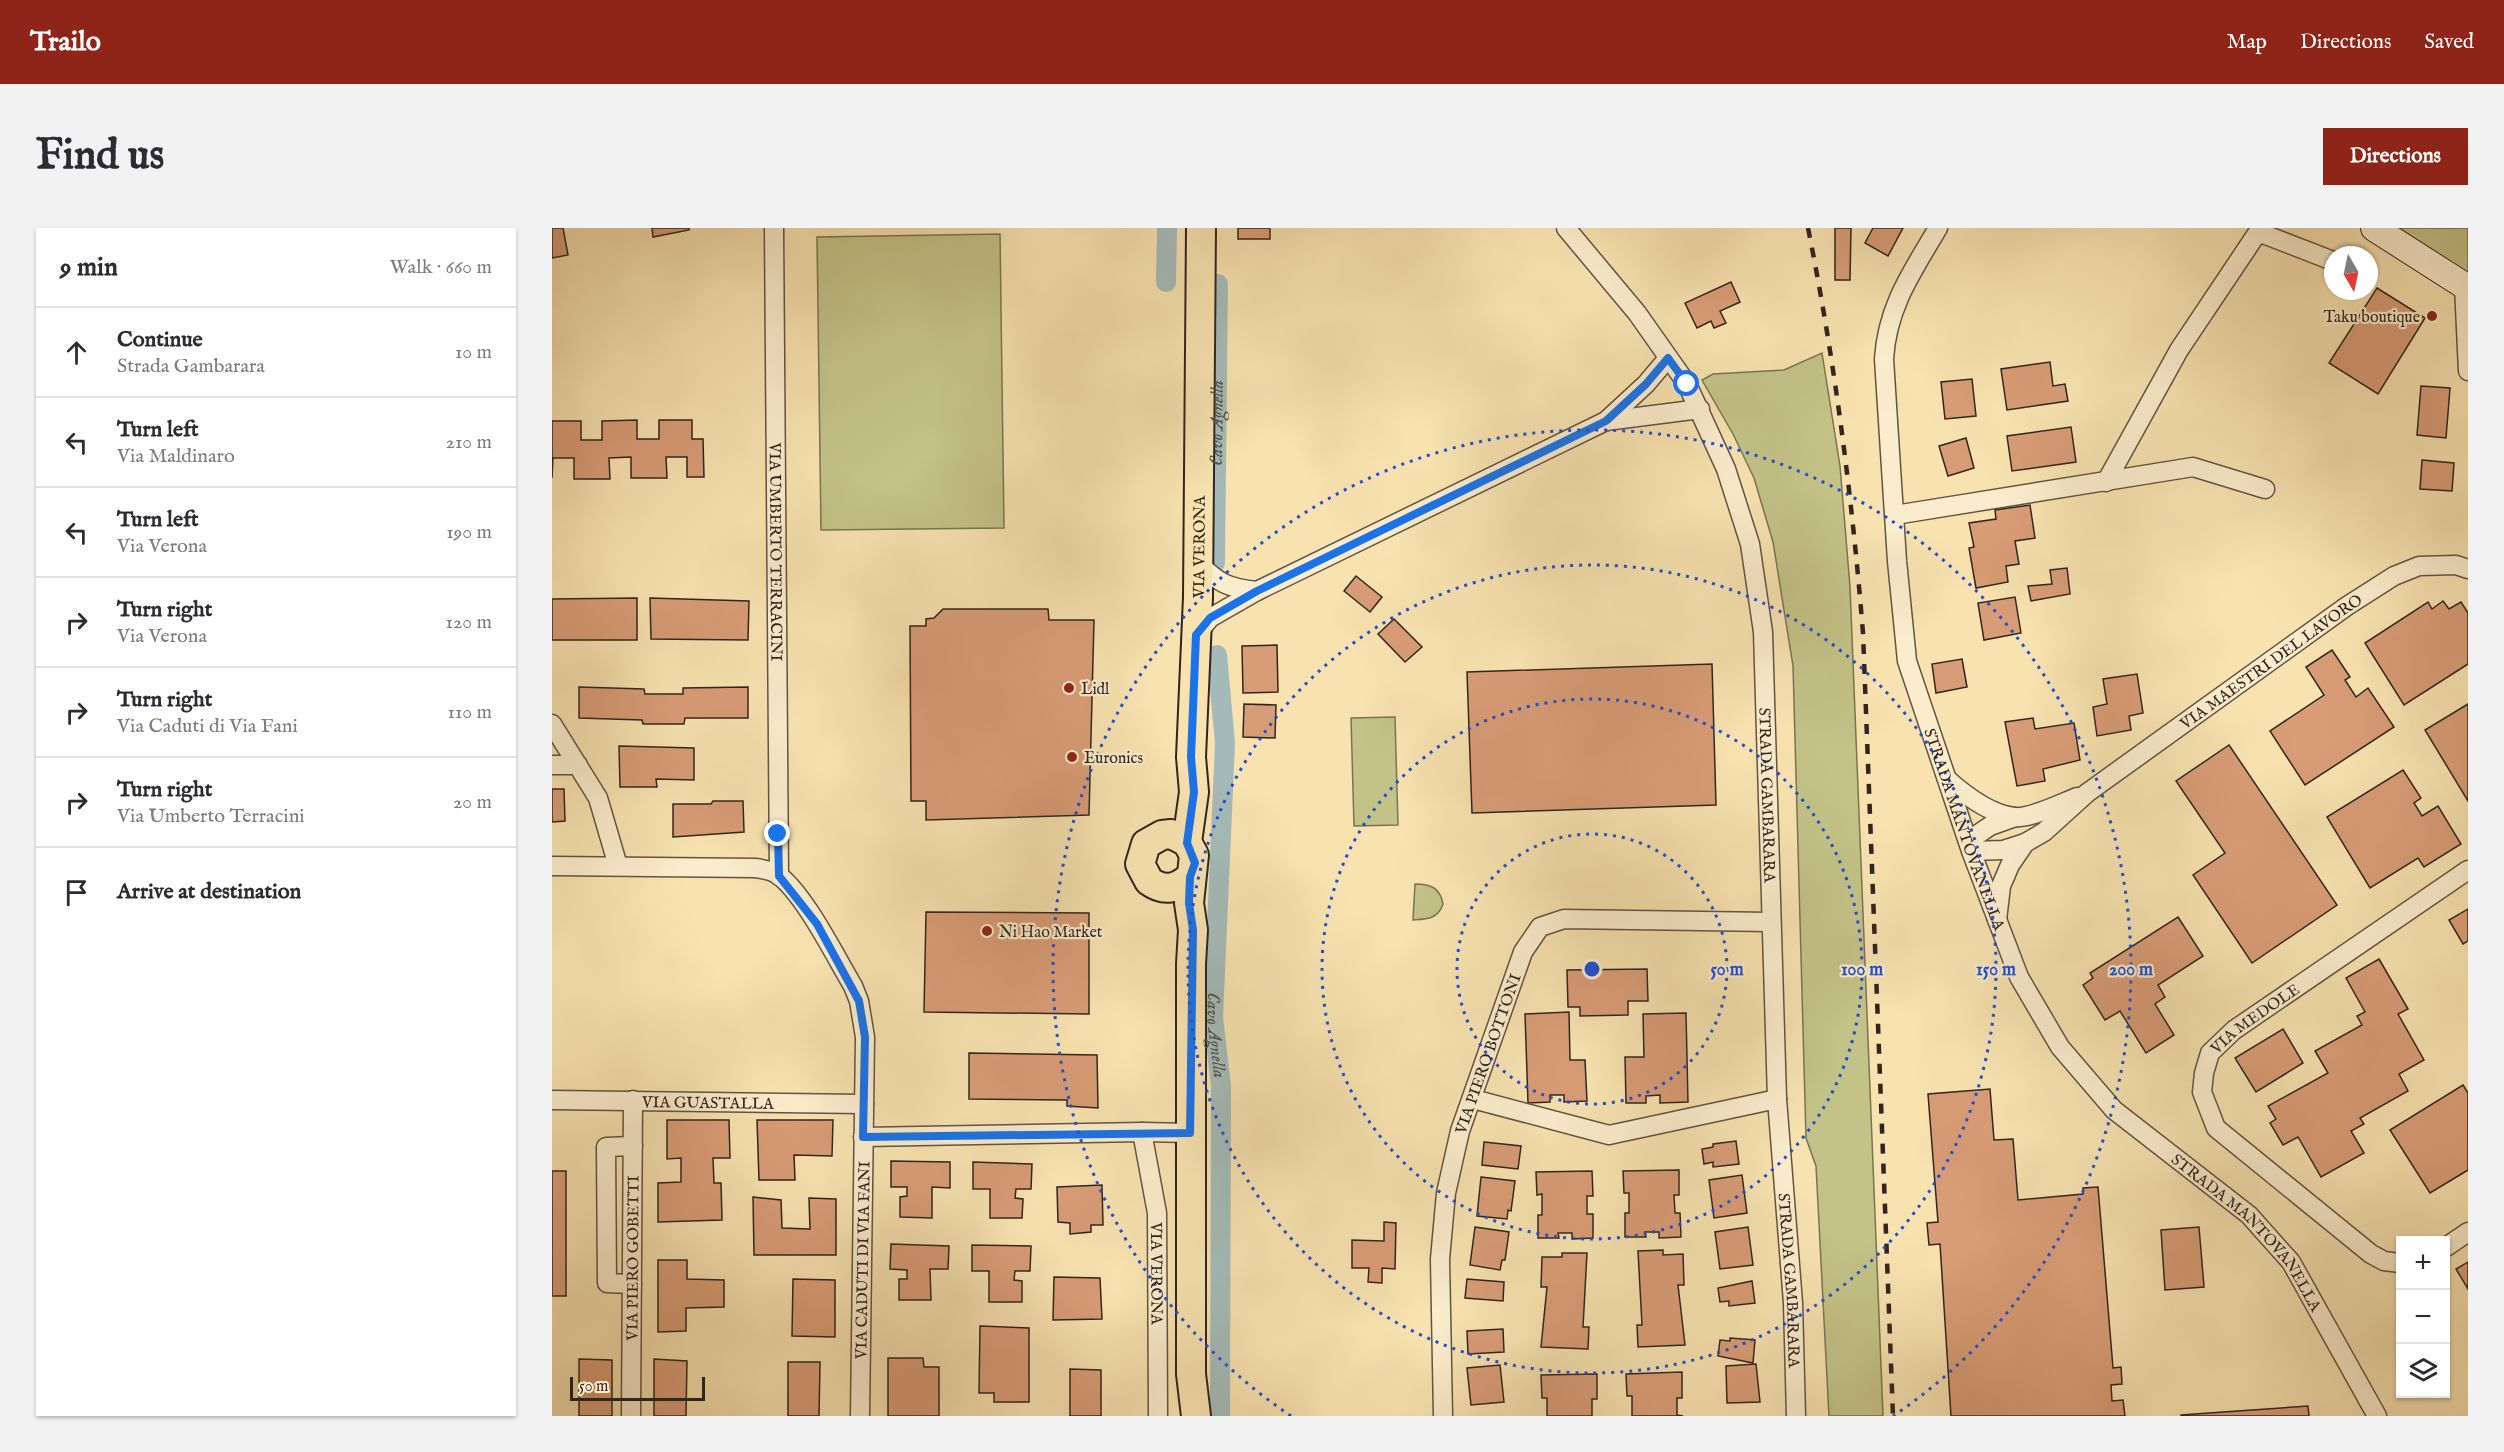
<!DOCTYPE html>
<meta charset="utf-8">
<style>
body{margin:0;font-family:"IM FELL English",serif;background:#f2f2f3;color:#2b2b33}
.controls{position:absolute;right:18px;bottom:18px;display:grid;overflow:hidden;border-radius:0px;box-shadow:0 2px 4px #0004}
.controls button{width:54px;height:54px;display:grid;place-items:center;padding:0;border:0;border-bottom:2px solid #e1e1e2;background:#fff;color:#2b2b33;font:30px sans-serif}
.compass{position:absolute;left:1772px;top:18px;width:54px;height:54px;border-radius:50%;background:#fff;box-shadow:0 2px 4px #0004;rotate:171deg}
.scale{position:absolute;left:18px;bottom:15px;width:135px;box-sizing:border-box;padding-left:6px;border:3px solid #31251f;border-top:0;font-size:16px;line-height:21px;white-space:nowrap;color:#31251f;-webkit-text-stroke:4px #faeccc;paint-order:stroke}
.stop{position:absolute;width:18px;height:18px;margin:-14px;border:4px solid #1a73e8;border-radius:50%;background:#fff}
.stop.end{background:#1a73e8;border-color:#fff;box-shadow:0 2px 6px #0008}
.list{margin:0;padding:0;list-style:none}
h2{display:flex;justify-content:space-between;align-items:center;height:78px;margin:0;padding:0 24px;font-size:26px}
h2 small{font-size:20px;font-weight:400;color:#7c7c81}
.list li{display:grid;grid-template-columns:39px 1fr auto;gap:18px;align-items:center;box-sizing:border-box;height:90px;padding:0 24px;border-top:2px solid #e1e1e2}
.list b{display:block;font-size:22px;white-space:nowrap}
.list p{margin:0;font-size:20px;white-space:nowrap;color:#7c7c81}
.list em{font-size:20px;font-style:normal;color:#7c7c81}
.icon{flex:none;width:33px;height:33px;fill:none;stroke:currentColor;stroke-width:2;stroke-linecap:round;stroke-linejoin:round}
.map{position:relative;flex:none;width:1916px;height:1188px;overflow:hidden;border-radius:0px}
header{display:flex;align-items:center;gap:36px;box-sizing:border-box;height:84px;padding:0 30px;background:#8f2418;color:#fff}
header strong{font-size:28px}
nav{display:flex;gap:33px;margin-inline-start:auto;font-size:21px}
.intro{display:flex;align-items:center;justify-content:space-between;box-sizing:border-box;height:144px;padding:0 36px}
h1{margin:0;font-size:42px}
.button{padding:15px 27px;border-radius:0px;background:#8f2418;color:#fff;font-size:21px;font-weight:700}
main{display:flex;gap:36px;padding:0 36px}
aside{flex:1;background:#fff;border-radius:0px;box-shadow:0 2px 4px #0004}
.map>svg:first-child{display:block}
</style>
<header>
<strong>Trailo</strong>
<nav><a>Map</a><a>Directions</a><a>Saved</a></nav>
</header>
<div class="intro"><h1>Find us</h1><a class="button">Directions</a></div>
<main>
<aside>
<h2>9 min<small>Walk · 660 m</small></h2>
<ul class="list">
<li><svg class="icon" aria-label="ahead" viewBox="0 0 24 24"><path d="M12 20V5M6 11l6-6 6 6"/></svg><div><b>Continue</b><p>Strada Gambarara</p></div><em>10 m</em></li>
<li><svg class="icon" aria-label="left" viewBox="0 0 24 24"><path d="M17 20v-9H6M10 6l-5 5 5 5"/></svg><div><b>Turn left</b><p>Via Maldinaro</p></div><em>210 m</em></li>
<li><svg class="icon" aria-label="left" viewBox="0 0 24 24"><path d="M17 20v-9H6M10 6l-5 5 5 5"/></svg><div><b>Turn left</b><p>Via Verona</p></div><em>190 m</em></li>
<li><svg class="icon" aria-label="right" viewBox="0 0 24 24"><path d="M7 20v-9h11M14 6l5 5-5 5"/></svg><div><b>Turn right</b><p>Via Verona</p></div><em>120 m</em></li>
<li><svg class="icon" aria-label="right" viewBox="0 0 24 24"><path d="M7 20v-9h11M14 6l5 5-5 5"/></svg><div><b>Turn right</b><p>Via Caduti di Via Fani</p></div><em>110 m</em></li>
<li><svg class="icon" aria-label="right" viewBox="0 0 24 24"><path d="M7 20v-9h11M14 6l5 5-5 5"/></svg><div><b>Turn right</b><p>Via Umberto Terracini</p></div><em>20 m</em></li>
<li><svg class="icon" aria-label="arrive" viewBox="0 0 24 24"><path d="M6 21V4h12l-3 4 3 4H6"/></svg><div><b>Arrive at destination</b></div></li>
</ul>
</aside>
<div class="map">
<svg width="1916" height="1188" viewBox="0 0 1916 1188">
<rect width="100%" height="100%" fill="#f7e2b0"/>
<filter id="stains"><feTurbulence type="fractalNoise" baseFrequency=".00333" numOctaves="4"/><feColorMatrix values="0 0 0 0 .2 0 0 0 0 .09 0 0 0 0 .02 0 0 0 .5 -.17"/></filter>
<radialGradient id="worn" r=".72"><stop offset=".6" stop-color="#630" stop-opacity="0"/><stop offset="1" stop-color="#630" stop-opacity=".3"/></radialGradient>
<g fill="#c3c287" stroke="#7a7453" stroke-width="1.5">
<path d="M1820,0H1916V59Z"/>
<path d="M448,6L452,300L269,302L265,9Z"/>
<path d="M1270,125L1288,238L1298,359L1331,1188H1277L1264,938L1254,910L1241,438L1221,314L1202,250L1181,206L1150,152L1161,146L1232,142Z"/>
<path d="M843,489L846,597L802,598L799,490Z"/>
<path d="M863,656C879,656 888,660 891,676C886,691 875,691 861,692Z"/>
</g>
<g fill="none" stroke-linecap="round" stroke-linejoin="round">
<g stroke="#a4bab8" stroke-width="20">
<path d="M614,54L615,0"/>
<path id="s1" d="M663,335L666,56"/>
<path id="s2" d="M665,427L673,515L661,790L669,858L668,1188"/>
</g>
</g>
<g fill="#d89c76" stroke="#31251f" stroke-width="1.5">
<path d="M0,0H11L16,27L0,30Z"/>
<path d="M100,0H137V2L101,9Z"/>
<rect x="686" y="0" width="32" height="11"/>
<path d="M1283,0H1299L1298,52H1283Z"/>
<path d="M1321,0H1351L1336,28L1313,15Z"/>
<path d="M1179,54L1188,74L1168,83L1174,95L1162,100L1159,93L1145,100L1133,75Z"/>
<path d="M1825,60L1873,90L1826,166L1777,135Z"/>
<path d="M1498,134L1501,158L1513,156L1516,173L1455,182L1449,141Z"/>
<path d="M1420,151L1424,188L1393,191L1389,154Z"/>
<path d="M1869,158L1898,160L1894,210L1865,207Z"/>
<path d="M85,192V211H107V192H140V211H151L152,249H135V229H114L115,250H79V229L57,230L58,251H22V230H1L0,250V193H29V212H50V193Z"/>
<path d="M1519,199L1524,234L1460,243L1455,208Z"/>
<path d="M1414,210L1422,240L1396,248L1387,218Z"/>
<path d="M1870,232L1902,235L1900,263L1868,261Z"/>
<path d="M1478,277L1483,310L1463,313L1467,336L1454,338L1456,354L1424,360L1417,320L1422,319L1417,295L1444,291L1443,282Z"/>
<path d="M1515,340L1518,366L1479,373L1476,358L1500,356L1498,342Z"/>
<path d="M804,348L830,369L818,384L792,363Z"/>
<path d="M1463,369L1469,405L1432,412L1426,375Z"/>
<path d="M85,370V412H0V371Z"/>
<path d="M98,370L197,373L196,412L99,411Z"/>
<path d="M1891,373L1897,381L1909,374L1916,385V436L1852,477L1813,415L1876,374L1880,381Z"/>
<path d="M391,381H496L497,392H542L537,587L374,592V573H359L358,398H374V391L382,390Z"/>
<path d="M842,391L870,419L853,434L826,406Z"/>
<path d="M725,417L726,464L691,465L690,418Z"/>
<path d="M1780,422L1798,449L1793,452L1804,469L1816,460L1842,499L1753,557L1718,503L1772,467L1754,439Z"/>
<path d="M1410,431L1415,459L1384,465L1380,436Z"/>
<path d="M1160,436L1164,577L920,585L915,444Z"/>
<path d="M1585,446L1591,485L1577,488L1579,502L1545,508L1541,479L1555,476L1551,451Z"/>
<path d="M27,459L92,461L93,466H131V460L196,459V490H133L132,496H91L90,492L27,490Z"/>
<path d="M692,476L724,477L723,510L691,509Z"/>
<path d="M1916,476V573L1873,502Z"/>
<path d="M1481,490L1483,501L1522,495L1528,532L1491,541L1493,553L1465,558L1453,494Z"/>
<path d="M1677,517L1785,677L1700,735L1641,647L1673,625L1624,553Z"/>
<path d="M67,518L142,520V552L104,551L105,559H68Z"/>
<path d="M1851,542L1869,570L1862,575L1870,588L1886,578L1909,616L1872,639L1866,630L1818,660L1775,589Z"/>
<path d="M0,561H12L13,593L0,594Z"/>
<path d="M161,573H191L192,604L121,609V576H159Z"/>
<path d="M1916,681V713L1911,716L1897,692Z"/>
<path d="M374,684L537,685V786L372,784Z"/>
<path d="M1626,689L1651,728L1606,757L1613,769L1603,776L1622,807L1594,825L1568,783L1553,792L1531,757L1541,750L1538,745Z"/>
<path d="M1827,731L1856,781L1846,786L1872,832L1847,846L1856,863L1808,890L1812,896L1799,903L1812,925L1769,949L1746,909L1731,917L1718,895L1724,891L1716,878L1776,845L1763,823L1810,797L1805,788L1813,784L1794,750Z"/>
<path d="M1095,741L1096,773H1076V787L1028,788V779H1016L1015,742Z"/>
<path d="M1017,784L1018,832H1033L1035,873L1012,874V867H998V874L976,875L973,786Z"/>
<path d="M1134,785L1136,874L1108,875V867L1094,868V875H1074L1073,829H1092L1091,786Z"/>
<path d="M1731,801L1751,835L1704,864L1683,830Z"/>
<path d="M417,825L545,827L546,880L515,878V872L417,871Z"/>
<path d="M1911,857L1916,865V942L1878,965L1838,902Z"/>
<path d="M1438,861L1442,912L1461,911L1466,972L1531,966V960L1546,959L1561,1140L1569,1139L1570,1156L1559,1157L1560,1173L1571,1172L1573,1188H1399L1388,1016L1377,1017L1375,995L1386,994L1376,866Z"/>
<path d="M115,892H177L178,930H161L162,955H169L170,992L106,994V955L129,954V930L115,931Z"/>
<path d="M205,892H281L280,928L242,927L243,952H207Z"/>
<path d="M1184,913L1187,936L1161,939V934L1152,936L1150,921L1161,919V916Z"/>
<path d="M932,914L969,918L966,941L930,937Z"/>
<path d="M339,933L398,934V960L380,959V990L348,989V969L355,968V959H339Z"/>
<path d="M421,934L480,936L479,961H464L463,970L471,971L470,990H438V961H421Z"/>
<path d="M1127,942V967H1122L1123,985H1128L1129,1009L1107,1010V1004H1093L1094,1009H1073V985H1077V965H1072L1071,943Z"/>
<rect x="0" y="943" width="14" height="125"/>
<path d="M1040,943L1041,968H1035V986H1041V1010L1020,1011V1005H1006L1007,1010H986V987H990V966L985,967L984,944Z"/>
<path d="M1190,947L1195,985L1162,990L1157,952Z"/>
<path d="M929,949L963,953L959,983L956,982L955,991L925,988Z"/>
<path d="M550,957L551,997H539V1004L518,1006V995L506,994L505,959Z"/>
<path d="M201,969L229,972L230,1000L258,1001L257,970L284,971V1027H202Z"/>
<path d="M832,994L844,995L843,1041L830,1040V1055L816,1054L817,1040H800V1012L832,1013Z"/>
<path d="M923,999L957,1004L953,1032H950L948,1042L918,1037Z"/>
<path d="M1196,999L1201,1037L1168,1041L1163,1004Z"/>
<path d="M1647,999L1652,1059L1613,1062L1609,1002Z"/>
<path d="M339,1016L397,1018L396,1041H378L379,1072H347V1051H355V1042L338,1041Z"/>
<path d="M420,1017L479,1018L478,1043H463L462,1052L470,1053V1074H437V1043H420Z"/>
<path d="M1111,1022V1027L1131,1026L1132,1057H1126L1133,1117L1086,1119L1085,1097H1090L1086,1023Z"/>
<path d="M1010,1025H1035L1031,1099H1037L1036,1121L989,1119L995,1059H989L990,1029H1010Z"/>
<path d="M106,1032H135V1051L172,1052V1079L134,1080V1103L106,1104Z"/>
<path d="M1916,1034V1061L1904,1041Z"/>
<path d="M502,1049L548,1050L550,1091L501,1092Z"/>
<path d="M241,1051L283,1052V1109L240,1108Z"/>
<path d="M915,1051L952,1054L951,1073L913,1070Z"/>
<path d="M1200,1053L1203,1075L1177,1078V1073L1168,1074L1166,1060Z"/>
<path d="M428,1098L477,1100V1174H442V1165H427Z"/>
<path d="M951,1101L952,1124L916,1126L915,1103Z"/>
<path d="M1178,1110L1203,1112L1201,1135L1166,1128L1168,1112L1178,1113Z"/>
<path d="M336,1130H371L372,1139H387V1188H336Z"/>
<path d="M27,1131L60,1132V1188H27Z"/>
<path d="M102,1131L135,1133L134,1188H102Z"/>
<path d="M236,1134H268L267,1188H236Z"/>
<path d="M1204,1136L1208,1174L1175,1175L1174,1138Z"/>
<path d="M948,1137L952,1174L919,1177L915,1140Z"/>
<path d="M518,1141L549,1142V1188H518Z"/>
<path d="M1130,1144V1170H1125V1187L1131,1188H1080V1168H1075L1074,1146Z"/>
<path d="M1045,1146V1171H1040V1188H995V1170H990L989,1147Z"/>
<path d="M1756,1178L1757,1188H1629V1187Z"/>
</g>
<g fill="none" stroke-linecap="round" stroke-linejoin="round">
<defs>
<g id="minor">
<path id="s3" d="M222,0L227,648"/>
<path id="s4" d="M1014,0L1085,85L1135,156L1174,241L1198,316L1211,404L1225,871L1241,1075L1244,1188"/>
<path id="s5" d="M1386,0C1360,44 1335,79 1332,131L1345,333L1355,433L1419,623L1467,749L1508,819L1562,882L1697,987L1739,1034L1825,1188"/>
<path d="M1912,58L1916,143"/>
<path d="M1054,193L1148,181"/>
<path d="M1554,254L1627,122L1706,4L1781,33"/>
<path d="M1343,287L1641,239L1713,261"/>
<path d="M646,335C667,355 675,360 705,363"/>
<path d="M644,407L658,390L705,363L1054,193L1094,156L1116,130"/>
<path d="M0,496L46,570L66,638"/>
<path d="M0,537H26"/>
<path d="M1396,552C1413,567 1438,586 1462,589C1478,591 1510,575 1525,569"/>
<path d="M1416,613L1438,598L1463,589"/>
<path d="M1419,623L1451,622L1473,615"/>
<path d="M0,638L203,640C211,641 218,642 225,646C252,665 283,728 301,758L307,773L313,809L308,1188"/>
<path id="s6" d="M1445,692L1449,658L1458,637L1473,615L1492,604L1535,565L1795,378L1842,348L1867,338L1904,337L1916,341"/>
<path d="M921,871L1057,907L1225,871"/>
<path id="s7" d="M0,872L312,876"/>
<path d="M590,904L638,905"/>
<path id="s8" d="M311,909L590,904L605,985L606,1188"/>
<path d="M1894,1019L1916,1004"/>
<path id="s9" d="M1848,1035L1832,1033L1819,1026L1664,900L1650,864L1652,845L1658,825L1682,802L1916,642"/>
<path d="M80,1056L55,1055L54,919L81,918"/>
<path id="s10" d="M79,1188L81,872"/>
<path id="s11" d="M891,1188L888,1031L894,965L908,903L971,724L988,699L1012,691L1218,694"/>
</g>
<path id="secondary" d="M1822,0L1916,60"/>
<g id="primary">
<path id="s12" d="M635,614L642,564L639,529L646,369L649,0"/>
<path d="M638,649C625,661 612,664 597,653L588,636L594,616L610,607L619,606L635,614L642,627L637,675L641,702L639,736V1146L644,1188"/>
</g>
</defs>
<use href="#minor" stroke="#625443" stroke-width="21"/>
<use href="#secondary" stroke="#31251f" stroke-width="28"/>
<use href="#primary" stroke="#31251f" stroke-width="32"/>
<use href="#minor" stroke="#faeccc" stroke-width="18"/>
<use href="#secondary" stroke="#faeccc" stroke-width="26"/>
<use href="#primary" stroke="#f7e2b0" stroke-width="28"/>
<path stroke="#31251f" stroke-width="4.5" stroke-dasharray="10 10" stroke-linecap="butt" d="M1256,0C1283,134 1300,269 1311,405L1341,1188"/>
</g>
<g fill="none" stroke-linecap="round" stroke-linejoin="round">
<path stroke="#1a73e8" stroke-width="8" d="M226,606L227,648L265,696L307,773L313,809L311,909L638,905L641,702L637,675L638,649L643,635L635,615L642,564L639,529L644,407L658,390L705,363L1054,193L1094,156L1116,130L1135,156"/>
</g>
<g fill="none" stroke="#1d4ed8" stroke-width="3" stroke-dasharray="3 6">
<circle cx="1040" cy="741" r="135"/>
<circle cx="1040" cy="741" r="270"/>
<circle cx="1040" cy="741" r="404"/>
<path d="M739 1188A539 539 0 1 1 1341 1188"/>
</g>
<g fill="#8f2418" stroke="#faeccc" stroke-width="2">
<circle cx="1880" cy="88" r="6"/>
<circle cx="517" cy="460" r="6"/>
<circle cx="520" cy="529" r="6"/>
<circle cx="435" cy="703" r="6"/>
</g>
<g text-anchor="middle" stroke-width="4.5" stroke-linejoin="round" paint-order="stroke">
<g font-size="16" fill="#31251f" stroke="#faeccc" text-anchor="start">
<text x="1868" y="94" text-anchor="end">Taku boutique</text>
<text x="529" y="466">Lidl</text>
<text x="532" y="535">Euronics</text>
<text x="447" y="709">Ni Hao Market</text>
</g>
<g font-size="16" fill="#31251f" stroke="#faeccc">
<text dy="6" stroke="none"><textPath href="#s12" startOffset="296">VIA VERONA</textPath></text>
<text dy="6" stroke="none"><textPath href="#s3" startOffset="324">VIA UMBERTO TERRACINI</textPath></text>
<text dy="6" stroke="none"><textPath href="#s6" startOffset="390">VIA MAESTRI DEL LAVORO</textPath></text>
<text dy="6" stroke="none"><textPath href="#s4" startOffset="622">STRADA GAMBARARA</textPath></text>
<text dy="6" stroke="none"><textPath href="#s5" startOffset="624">STRADA MANTOVANELLA</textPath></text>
<text dy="6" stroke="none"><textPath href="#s9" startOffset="366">VIA MEDOLE</textPath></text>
<text dy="6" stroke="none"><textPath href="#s11" startOffset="369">VIA PIERO BOTTONI</textPath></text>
<text dy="6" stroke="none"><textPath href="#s7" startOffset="156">VIA GUASTALLA</textPath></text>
<text dy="6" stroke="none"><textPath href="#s5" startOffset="1128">STRADA MANTOVANELLA</textPath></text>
<text dy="6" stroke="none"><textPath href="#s10" startOffset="158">VIA PIERO GOBETTI</textPath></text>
<text transform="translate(310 1032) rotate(-89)" y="6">VIA CADUTI DI VIA FANI</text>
<text dy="6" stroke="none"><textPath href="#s8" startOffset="422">VIA VERONA</textPath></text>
<text dy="6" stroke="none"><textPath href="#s4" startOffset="1108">STRADA GAMBARARA</textPath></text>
</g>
<g font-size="18" font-style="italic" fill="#54524d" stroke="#faeccc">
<text dy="6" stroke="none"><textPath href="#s1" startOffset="140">Cavo Agnella</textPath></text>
<text dy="6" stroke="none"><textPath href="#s2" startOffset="381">Cavo Agnella</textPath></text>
</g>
</g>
<circle cx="1040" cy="741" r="9" fill="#1d4ed8" stroke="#faeccc" stroke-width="3"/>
<g font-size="18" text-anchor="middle" font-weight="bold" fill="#1d4ed8" stroke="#faeccc" stroke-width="4.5" stroke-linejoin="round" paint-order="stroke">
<text x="1175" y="747">50 m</text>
<text x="1310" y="747">100 m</text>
<text x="1444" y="747">150 m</text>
<text x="1579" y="747">200 m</text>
</g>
<rect width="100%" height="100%" filter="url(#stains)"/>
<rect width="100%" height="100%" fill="url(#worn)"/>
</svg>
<div class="controls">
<button>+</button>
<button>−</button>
<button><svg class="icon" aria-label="layers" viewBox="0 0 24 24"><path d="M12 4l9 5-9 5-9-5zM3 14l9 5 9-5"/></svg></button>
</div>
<svg class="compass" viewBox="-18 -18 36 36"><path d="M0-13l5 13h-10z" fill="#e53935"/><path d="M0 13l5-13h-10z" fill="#7c7c81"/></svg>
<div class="scale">50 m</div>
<div class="stop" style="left:1135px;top:156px"></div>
<div class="stop end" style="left:226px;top:606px"></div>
</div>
</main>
